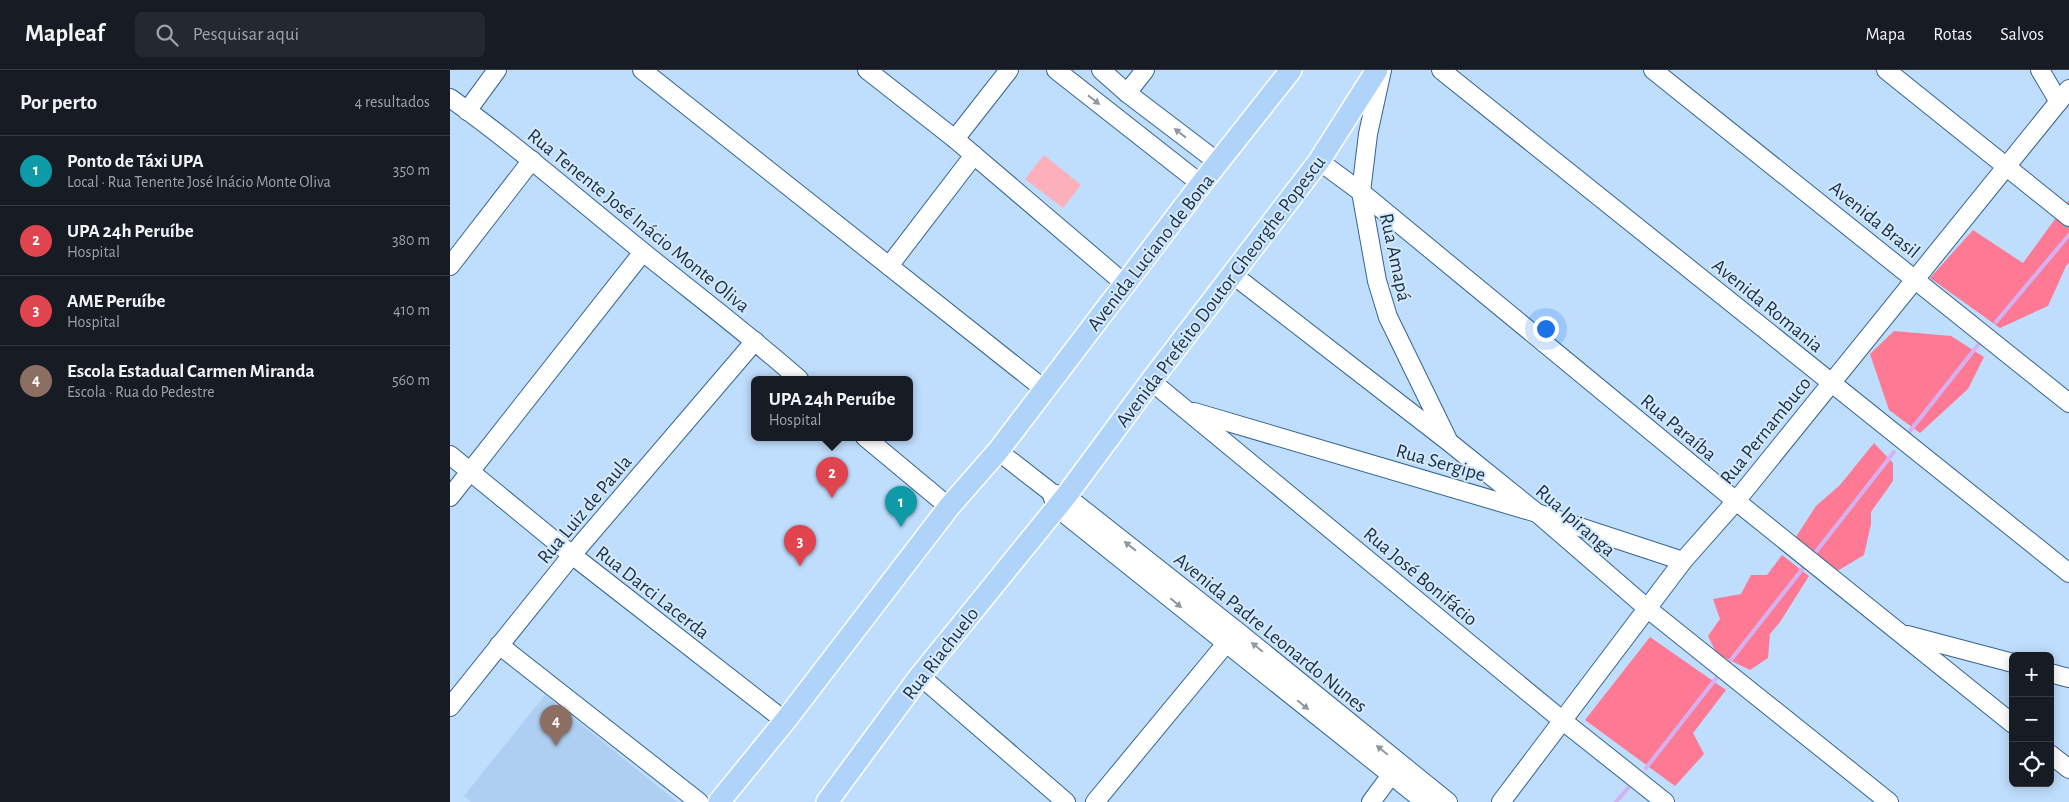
<!DOCTYPE html>
<html lang="pt">
<meta charset="utf-8">
<style>
body{margin:0;font-family:"Alegreya Sans",sans-serif;background:#242831;color:#f1f3f6}
.controls{position:absolute;right:15px;bottom:15px;display:grid;overflow:hidden;border-radius:8px;box-shadow:0 2px 12px #0003}
.controls button{width:45px;height:45px;display:grid;place-items:center;padding:0;border:0;border-bottom:1px solid #363941;background:#171b24;color:#f1f3f6;font:25px sans-serif}
.you{position:absolute;left:1095px;top:258px;width:18px;height:18px;margin:-12px;border:4px solid #fff;border-radius:50%;background:#1a73e8;box-shadow:0 0 0 8px #1a73e833}
.badge{display:grid;place-items:center;width:32px;height:32px;border-radius:50%;background:#0f766e;color:#fff;font-size:16px;font-weight:700}
.pin{position:absolute;translate:-50% -41px;filter:drop-shadow(0 1px 2px #0008)}
.pin::after{content:'';position:absolute;top:26px;width:18px;height:15px;background:inherit;clip-path:polygon(0 0,100% 0,50% 100%)}
.popup{position:absolute;left:301px;top:306px;width:162px;height:65px;box-sizing:border-box;display:grid;place-content:center;border-radius:8px;background:#171b24;filter:drop-shadow(0 1px 4px #0005);font-size:16px;white-space:nowrap;color:#9ea1a6}
.popup b{font-size:19px;color:#f1f3f6}
.popup::after{content:'';position:absolute;left:50%;top:100%;margin-left:-10px;border:10px solid transparent;border-top-color:#171b24}
.list{margin:0;padding:0;list-style:none}
h2{display:flex;justify-content:space-between;align-items:center;height:65px;margin:0;padding:0 20px;font-size:21px}
h2 small{font-size:16px;font-weight:400;color:#9ea1a6}
.list li{display:grid;grid-template-columns:32px 1fr auto;gap:15px;align-items:center;box-sizing:border-box;height:70px;padding:0 20px;border-top:1px solid #363941}
.list b{display:block;font-size:19px;white-space:nowrap}
.list p{margin:0;font-size:16px;white-space:nowrap;color:#9ea1a6}
.list em{font-size:16px;font-style:normal;color:#9ea1a6}
.icon{flex:none;width:28px;height:28px;fill:none;stroke:currentColor;stroke-width:2;stroke-linecap:round;stroke-linejoin:round}
.map{position:relative;flex:none;width:1619px;height:732px;overflow:hidden}
header{display:flex;align-items:center;gap:30px;box-sizing:border-box;height:70px;padding:0 25px;background:#171b24;border-bottom:1px solid #363941}
header strong{font-size:24px}
nav{display:flex;gap:28px;margin-inline-start:auto;font-size:18px}
.search{width:350px;height:45px;background:#242831;display:flex;align-items:center;gap:12px;box-sizing:border-box;padding:0 18px;border-radius:8px;color:#9ea1a6;font-size:19px}
main{display:flex}
aside{flex:1;background:#171b24}
.map>svg:first-child{display:block}
</style>
<header>
<strong>Mapleaf</strong>
<div class="search"><svg class="icon" aria-label="search" viewBox="0 0 24 24"><circle cx="10" cy="10" r="6"/><path d="M15 15l6 6"/></svg>Pesquisar aqui</div>
<nav><a>Mapa</a><a>Rotas</a><a>Salvos</a></nav>
</header>
<main>
<aside>
<h2>Por perto<small>4 resultados</small></h2>
<ul class="list">
<li><span class="badge" style="background:#0f9aa8">1</span><div><b>Ponto de Táxi UPA</b><p>Local · Rua Tenente José Inácio Monte Oliva</p></div><em>350 m</em></li>
<li><span class="badge" style="background:#e0444e">2</span><div><b>UPA 24h Peruíbe</b><p>Hospital</p></div><em>380 m</em></li>
<li><span class="badge" style="background:#e0444e">3</span><div><b>AME Peruíbe</b><p>Hospital</p></div><em>410 m</em></li>
<li><span class="badge" style="background:#8d6e63">4</span><div><b>Escola Estadual Carmen Miranda</b><p>Escola · Rua do Pedestre</p></div><em>560 m</em></li>
</ul>
</aside>
<div class="map">
<svg width="1619" height="732" viewBox="0 0 1619 732">
<rect width="100%" height="100%" fill="#bfddfd"/>
<path fill="#aecff1" d="M95,625L227,732H21L14,726Z"/>
<path fill="#fcb0bb" d="M594,85L631,115L613,138L575,109Z"/>
<g fill="#fe7a94">
<path d="M1619,130V193L1616,196L1598,236L1550,258L1480,208L1523,160L1573,193Z"/>
<path d="M1444,261L1501,266L1534,287L1518,319L1470,363L1439,340L1420,284Z"/>
<path d="M1424,373L1443,393V411L1421,442V454L1414,485L1384,503L1344,470L1366,436L1390,415Z"/>
<path d="M1332,485L1359,506L1330,552L1320,564L1318,588L1300,600L1267,584L1258,566L1270,549L1263,529L1291,524L1301,505H1317Z"/>
<path d="M1200,567L1276,620L1243,663L1254,684L1225,716L1135,650Z"/>
</g>
<g fill="none" stroke-linecap="round" stroke-linejoin="round">
<g stroke="#d5b1f2" stroke-width="4">
<path d="M1546,252L1619,165"/>
<path d="M1460,361L1532,270"/>
<path d="M1365,483L1444,382"/>
<path d="M1277,595L1354,497"/>
<path d="M1196,698L1268,606"/>
<path d="M1166,732L1178,718"/>
</g>
<defs>
<g id="minor">
<path d="M192,0L594,319"/>
<path d="M417,0L505,69L675,214"/>
<path d="M606,0L751,114"/>
<path d="M651,0L677,23L769,93"/>
<path d="M932,0L918,64L911,122L927,211L938,247L997,368"/>
<path d="M991,0L1619,503"/>
<path d="M1203,0L1619,333"/>
<path d="M1436,0L1619,147"/>
<path d="M1590,0L1609,32"/>
<path d="M677,23L695,0"/>
<path d="M0,28C67,76 129,130 193,182C245,224 299,265 349,309"/>
<path d="M17,41L47,0"/>
<path d="M505,69L559,0"/>
<path d="M869,91L911,122L1286,431L1563,654"/>
<path d="M0,196L82,90"/>
<path d="M439,196L524,85"/>
<path d="M782,204L999,372L1087,443L1198,539L1439,732"/>
<path d="M701,311L1113,651L1215,732"/>
<path d="M744,342L1087,443L1233,491"/>
<path d="M415,367L499,437"/>
<path d="M548,381L602,423L616,426L787,561L998,732"/>
<path d="M0,385L122,485L335,651"/>
<path d="M602,425L606,437L975,732"/>
<path d="M0,427L193,182"/>
<path d="M1457,565L1563,593"/>
<path d="M49,575L249,732"/>
<path d="M1600,603L1619,608"/>
<path d="M470,606L616,732"/>
<path d="M0,637L122,485L305,271"/>
<path d="M1600,684L1619,699"/>
<path d="M645,732L783,565"/>
<path d="M921,732L947,697"/>
<path d="M1051,732L1233,491L1286,431L1619,19"/>
</g>
<g id="major">
<path d="M269,732L335,651L499,437L548,381L751,114L841,0"/>
<path d="M377,732L470,606L616,426L701,311L869,91L927,0"/>
</g>
</defs>
<use href="#minor" stroke="#356492" stroke-width="20"/>
<use href="#major" stroke="#fff" stroke-width="24"/>
<use href="#minor" stroke="#fff" stroke-width="18"/>
<use href="#major" stroke="#b0d4f9" stroke-width="21"/>
</g>
<defs><path id="oneway-solid" d="M-6-.8H1V-3.2L6.5 0L1 3.2V.8H-6Z" transform="scale(1.25)"/></defs>
<g fill="#8e98a2">
<use href="#oneway-solid" transform="translate(644 30) rotate(38)"/>
<use href="#oneway-solid" transform="translate(730 63) rotate(-142)"/>
<use href="#oneway-solid" transform="translate(680 476) rotate(-142)"/>
<use href="#oneway-solid" transform="translate(726 533) rotate(40)"/>
<use href="#oneway-solid" transform="translate(807 577) rotate(-141)"/>
<use href="#oneway-solid" transform="translate(853 635) rotate(39)"/>
<use href="#oneway-solid" transform="translate(932 680) rotate(-141)"/>
</g>
<g text-anchor="middle" stroke-width="4" stroke-linejoin="round" paint-order="stroke">
<g font-size="20" fill="#1c3044" stroke="#d5e9fe">
<text transform="translate(1425 149) rotate(39)" y="7">Avenida Brasil</text>
<text transform="translate(189 150) rotate(39)" y="7">Rua Tenente José Inácio Monte Oliva</text>
<text transform="translate(700 182) rotate(-52)" y="7">Avenida Luciano de Bona</text>
<text transform="translate(946 187) rotate(78)" y="7">Rua Amapá</text>
<text transform="translate(770 221) rotate(-53)" y="7">Avenida Prefeito Doutor Gheorghe Popescu</text>
<text transform="translate(1318 235) rotate(39)" y="7">Avenida Romania</text>
<text transform="translate(1229 357) rotate(40)" y="7">Rua Paraíba</text>
<text transform="translate(1315 360) rotate(-51)" y="7">Rua Pernambuco</text>
<text transform="translate(991 392) rotate(16)" y="7">Rua Sergipe</text>
<text transform="translate(134 439) rotate(-50)" y="7">Rua Luiz de Paula</text>
<text transform="translate(1126 450) rotate(41)" y="7">Rua Ipiranga</text>
<text transform="translate(971 506) rotate(40)" y="7">Rua José Bonifácio</text>
<text transform="translate(203 522) rotate(38)" y="7">Rua Darci Lacerda</text>
<text transform="translate(821 562) rotate(39)" y="7">Avenida Padre Leonardo Nunes</text>
<text transform="translate(490 583) rotate(-52)" y="7">Rua Riachuelo</text>
</g>
</g>
</svg>
<div class="controls">
<button>+</button>
<button>−</button>
<button><svg class="icon" aria-label="locate" viewBox="0 0 24 24"><circle cx="12" cy="12" r="6"/><path d="M12 2v4M12 18v4M2 12h4M18 12h4"/></svg></button>
</div>
<div class="you"></div>
<div class="pin badge" style="left:451px;top:457px;background:#0f9aa8">1</div>
<div class="pin badge" style="left:382px;top:428px;background:#e0444e">2</div>
<div class="popup"><b>UPA 24h Peruíbe</b>Hospital</div>
<div class="pin badge" style="left:350px;top:496px;background:#e0444e">3</div>
<div class="pin badge" style="left:106px;top:676px;background:#8d6e63">4</div>
</div>
</main>
